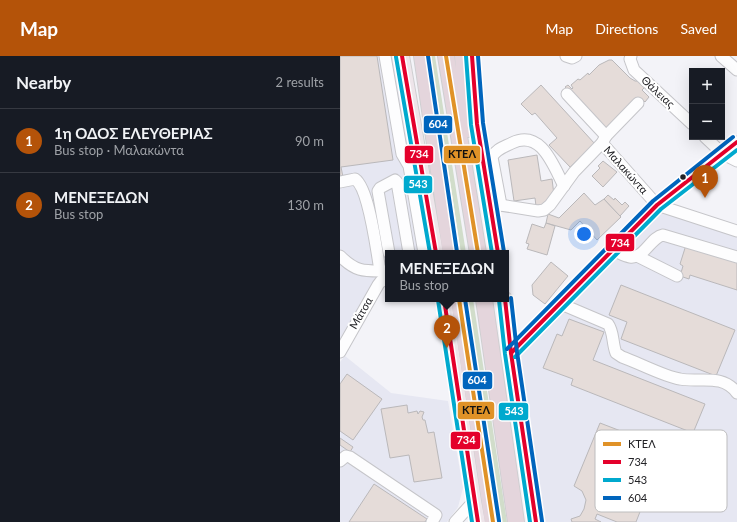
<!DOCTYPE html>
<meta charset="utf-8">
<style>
body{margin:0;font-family:Lato,sans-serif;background:#20242c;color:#f1f3f6}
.controls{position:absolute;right:12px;top:12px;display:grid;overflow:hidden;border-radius:0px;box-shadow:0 4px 16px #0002}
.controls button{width:36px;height:36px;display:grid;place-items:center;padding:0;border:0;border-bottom:1px solid #363941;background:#171b24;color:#f1f3f6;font:20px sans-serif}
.you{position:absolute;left:244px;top:178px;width:14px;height:14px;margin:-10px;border:3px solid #fff;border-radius:50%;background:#1a73e8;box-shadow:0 0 0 6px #1a73e833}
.badge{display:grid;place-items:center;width:26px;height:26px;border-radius:50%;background:#b45309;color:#fff;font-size:13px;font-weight:700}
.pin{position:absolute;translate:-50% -33px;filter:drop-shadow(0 1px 2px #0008)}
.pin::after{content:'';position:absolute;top:21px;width:14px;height:12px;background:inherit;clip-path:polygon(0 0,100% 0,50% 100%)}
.popup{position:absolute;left:45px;top:194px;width:124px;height:52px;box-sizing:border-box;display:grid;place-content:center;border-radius:0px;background:#171b24;filter:drop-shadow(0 1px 3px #0005);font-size:13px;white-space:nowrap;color:#9ea1a6}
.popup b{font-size:15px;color:#f1f3f6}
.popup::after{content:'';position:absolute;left:50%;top:100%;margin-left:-8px;border:8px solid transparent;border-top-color:#171b24}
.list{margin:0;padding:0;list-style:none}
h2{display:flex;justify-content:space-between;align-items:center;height:52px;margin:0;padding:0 16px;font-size:17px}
h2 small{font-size:13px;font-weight:400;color:#9ea1a6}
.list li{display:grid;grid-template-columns:26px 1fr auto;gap:12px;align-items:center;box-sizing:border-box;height:64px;padding:0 16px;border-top:1px solid #363941}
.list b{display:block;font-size:15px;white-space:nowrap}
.list p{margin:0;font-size:13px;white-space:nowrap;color:#9ea1a6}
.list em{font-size:13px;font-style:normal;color:#9ea1a6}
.map{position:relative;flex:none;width:397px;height:466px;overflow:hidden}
header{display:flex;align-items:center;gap:24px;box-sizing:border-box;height:56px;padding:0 20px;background:#b45309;color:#fff}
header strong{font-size:19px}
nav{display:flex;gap:22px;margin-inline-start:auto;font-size:14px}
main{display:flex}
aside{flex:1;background:#171b24}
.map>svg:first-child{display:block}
</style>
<header>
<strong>Map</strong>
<nav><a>Map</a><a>Directions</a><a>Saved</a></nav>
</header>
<main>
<aside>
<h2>Nearby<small>2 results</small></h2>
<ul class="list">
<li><span class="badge">1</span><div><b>1η ΟΔΟΣ ΕΛΕΥΘΕΡΙΑΣ</b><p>Bus stop · Μαλακώντα</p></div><em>90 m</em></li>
<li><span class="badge">2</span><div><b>ΜΕΝΕΞΕΔΩΝ</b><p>Bus stop</p></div><em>130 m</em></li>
</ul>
</aside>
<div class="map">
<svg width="397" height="466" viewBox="0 0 397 466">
<rect width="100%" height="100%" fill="#f3f3f8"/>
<g fill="#e6e7f2">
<path d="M0,0H54L90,197H48V220L0,287Z"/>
<path d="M314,144L397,171V466H202L175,285Z"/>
<path d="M5,300L51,337L108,345L123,432L118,451L107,466H0V306Z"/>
</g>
<g fill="#d1ddca">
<path d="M91,0H95L126,197H121Z"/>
<path d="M128,243H133L167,466H162Z"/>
</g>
<g fill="#e5dcd9" stroke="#bab8ba">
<path d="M0,0H37L53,104L1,111L3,121H0Z"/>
<path d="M269,4H272L290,22L295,25H299L305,31L302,34L309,41L305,46L302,43L268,76L225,31L228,29L232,33L233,32L231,29L238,23L240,24L248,17L249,19L259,9Z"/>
<path d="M201,29L255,88L230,111L209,89L217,82L195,57L192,59L181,48Z"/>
<path d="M197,99L201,125L212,123L214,139L208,148L196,150L195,142L174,145L168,104Z"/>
<path d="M263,105L277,116L263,131L252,120L260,112L258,110Z"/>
<path d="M244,137L255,149L264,143L281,161L257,184L240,165L231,174L206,167L208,158L219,162Z"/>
<path d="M268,139L274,144L275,142L282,149L285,146L289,150L280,160L264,143Z"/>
<path d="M206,167L215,170L207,199L187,193L189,188L186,187L192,168L204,172Z"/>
<path d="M346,189L397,205V234L350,219L349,223L340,220L343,210L340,208Z"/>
<path d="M211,206L228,220L205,248L193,239L192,229Z"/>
<path d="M281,229L395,274L376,320L281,283L287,266L269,259Z"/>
<path d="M229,263L264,276L253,304L365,348L353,377L231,329L233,323L203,312L217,278L222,280Z"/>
<path d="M7,318L42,343L13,384L0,375V328Z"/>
<path d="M67,349L68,357L77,355L78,358L80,355L84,356L82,361L83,364H85L88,377L94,376L102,422L74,426L69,399L50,402L41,353Z"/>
<path d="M260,367L325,392L296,466H277L257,458L255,463L261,466H232L231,463L240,460L244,453L246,444L242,435L234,430Z"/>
<path d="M0,382L13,391L10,396L0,389Z"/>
<path d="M34,428L87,463L85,466H9Z"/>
</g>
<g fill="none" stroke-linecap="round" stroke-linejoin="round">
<defs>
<g id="minor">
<path d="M45,0L62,98L69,110L84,197"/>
<path d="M226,0L232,2L236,0"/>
<path d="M291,0L290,3L294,14L352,68"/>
<path d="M381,0L397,14"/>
<path d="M227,38L266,80L298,47"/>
<path d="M365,81L383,98L397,105"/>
<path d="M262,87L317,149L397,175"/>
<path d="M0,126L15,123C29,132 37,197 40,215"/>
<path d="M154,148L198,155L204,154L210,149L234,116L262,87L266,80"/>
<path d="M161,149L152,101C156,93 164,91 172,87C201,73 213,109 224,130"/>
<path d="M272,194C278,196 284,200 290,201C304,203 311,181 323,179L397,201"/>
<path d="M49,197L38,135L40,132L55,124L57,126L69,197"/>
<path d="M0,200C17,217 25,215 48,215"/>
<path d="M297,200L337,220"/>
<path d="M221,248L268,268C274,276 272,287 276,297L282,301C297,306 325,321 340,323C360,327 382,317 397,337"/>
<path d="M0,296L38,229L41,225L48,224"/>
<path d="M171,297L317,149L397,86"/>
<path d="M0,405L6,400L10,401L96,459L92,466"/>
<path d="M115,466L134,445"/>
</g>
<g id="major">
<path d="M62,0L96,197"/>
<path d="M132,0L137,68L158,197"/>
<path d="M104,243L134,445L138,466"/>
<path d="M165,243L171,297L196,466"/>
</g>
<g id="highway">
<path d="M82,0L111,197"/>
<path d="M106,0L138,197"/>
<path d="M123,0L128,73"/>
<path d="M119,243L153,466"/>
<path d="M144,243L176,466"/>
</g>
</defs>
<use href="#minor" stroke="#c5c5c9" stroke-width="13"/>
<use href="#major" stroke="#cfcfd1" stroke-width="16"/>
<use href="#highway" stroke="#cfcfd1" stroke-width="18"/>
<use href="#minor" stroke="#fdfdfe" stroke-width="11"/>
<use href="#major" stroke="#eee5ea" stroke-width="14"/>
<use href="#highway" stroke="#e4d5dc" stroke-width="16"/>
<defs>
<g id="bus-1">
<path d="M106,0L138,197"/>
<path d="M119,243L153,466"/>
</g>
<g id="bus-2">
<path d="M62,0L96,197"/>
<path d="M132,0L137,68L158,197"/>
<path d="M104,243L138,466"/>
<path d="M165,243L171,297L196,466"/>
<path d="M171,297L317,149L397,86"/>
</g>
<g id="bus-3">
<path d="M126,0L131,69L152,197"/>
<path d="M56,1L90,197"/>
<path d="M98,244L132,466"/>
<path d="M159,244L165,298L190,466"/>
<path d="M175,301L321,153L397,94"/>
</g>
<g id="bus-4">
<path d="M88,0L117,196"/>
<path d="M138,0L143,67L164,196"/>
<path d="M171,242L177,296L202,465"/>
<path d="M125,243L159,465"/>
<path d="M167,293L313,145L393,81"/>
</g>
</defs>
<use href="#bus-1" stroke="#fff" stroke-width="7"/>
<use href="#bus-2" stroke="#fff" stroke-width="7"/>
<use href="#bus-3" stroke="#fff" stroke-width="7"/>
<use href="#bus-4" stroke="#fff" stroke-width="7"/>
<use href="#bus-1" stroke="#e09227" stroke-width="4"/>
<use href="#bus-2" stroke="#e4002b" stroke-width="4"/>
<use href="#bus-3" stroke="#00a9ce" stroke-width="4"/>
<use href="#bus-4" stroke="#0065bd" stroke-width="4"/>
</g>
<circle fill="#222226" stroke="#fff" stroke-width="1.5" cx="343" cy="121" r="3.5"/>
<g text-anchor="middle" stroke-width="4" stroke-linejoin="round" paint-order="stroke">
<g font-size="11" fill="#222226" stroke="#fff">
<text transform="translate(318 36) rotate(43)" y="4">Θάλειας</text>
<text transform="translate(286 114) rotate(48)" y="4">Μαλακώντα</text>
<text transform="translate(21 257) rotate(-60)" y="4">Μάτσα</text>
</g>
</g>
<rect x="255" y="374" width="132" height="82" rx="6" fill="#fff" stroke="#bdbdbe" stroke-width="1"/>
<rect x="263" y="386" width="18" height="4" fill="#e09227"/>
<rect x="263" y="404" width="18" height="4" fill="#e4002b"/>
<rect x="263" y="422" width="18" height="4" fill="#00a9ce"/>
<rect x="263" y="440" width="18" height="4" fill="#0065bd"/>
<g font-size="11" fill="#222226">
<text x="288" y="392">ΚΤΕΛ</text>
<text x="288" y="410">734</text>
<text x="288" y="428">543</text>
<text x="288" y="446">604</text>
</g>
<g stroke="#fff" stroke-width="1.5">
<rect x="83" y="59" width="30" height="19" rx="4" fill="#0065bd"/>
<rect x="64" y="89" width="30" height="19" rx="4" fill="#e4002b"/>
<rect x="103" y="89" width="38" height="19" rx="4" fill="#e09227"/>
<rect x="63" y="119" width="30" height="19" rx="4" fill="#00a9ce"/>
<rect x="265" y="177" width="30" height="19" rx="4" fill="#e4002b"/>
<rect x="122" y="315" width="31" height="19" rx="4" fill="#0065bd"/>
<rect x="117" y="345" width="38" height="19" rx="4" fill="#e09227"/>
<rect x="158" y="346" width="31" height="19" rx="4" fill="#00a9ce"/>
<rect x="110" y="375" width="31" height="19" rx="4" fill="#e4002b"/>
</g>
<g font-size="11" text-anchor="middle" font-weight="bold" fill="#fff">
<text x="98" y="72">604</text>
<text x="79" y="102">734</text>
<text x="78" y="132">543</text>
<text x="280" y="191">734</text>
<text x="137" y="328">604</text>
<text x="174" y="359">543</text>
<text x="126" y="388">734</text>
</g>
<g font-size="11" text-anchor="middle" font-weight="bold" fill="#111">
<text x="122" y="102">ΚΤΕΛ</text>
<text x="136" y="358">ΚΤΕΛ</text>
</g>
</svg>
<div class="controls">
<button>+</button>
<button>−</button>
</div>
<div class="you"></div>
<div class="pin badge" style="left:365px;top:142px">1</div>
<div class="pin badge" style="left:107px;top:292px">2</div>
<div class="popup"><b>ΜΕΝΕΞΕΔΩΝ</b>Bus stop</div>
</div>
</main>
